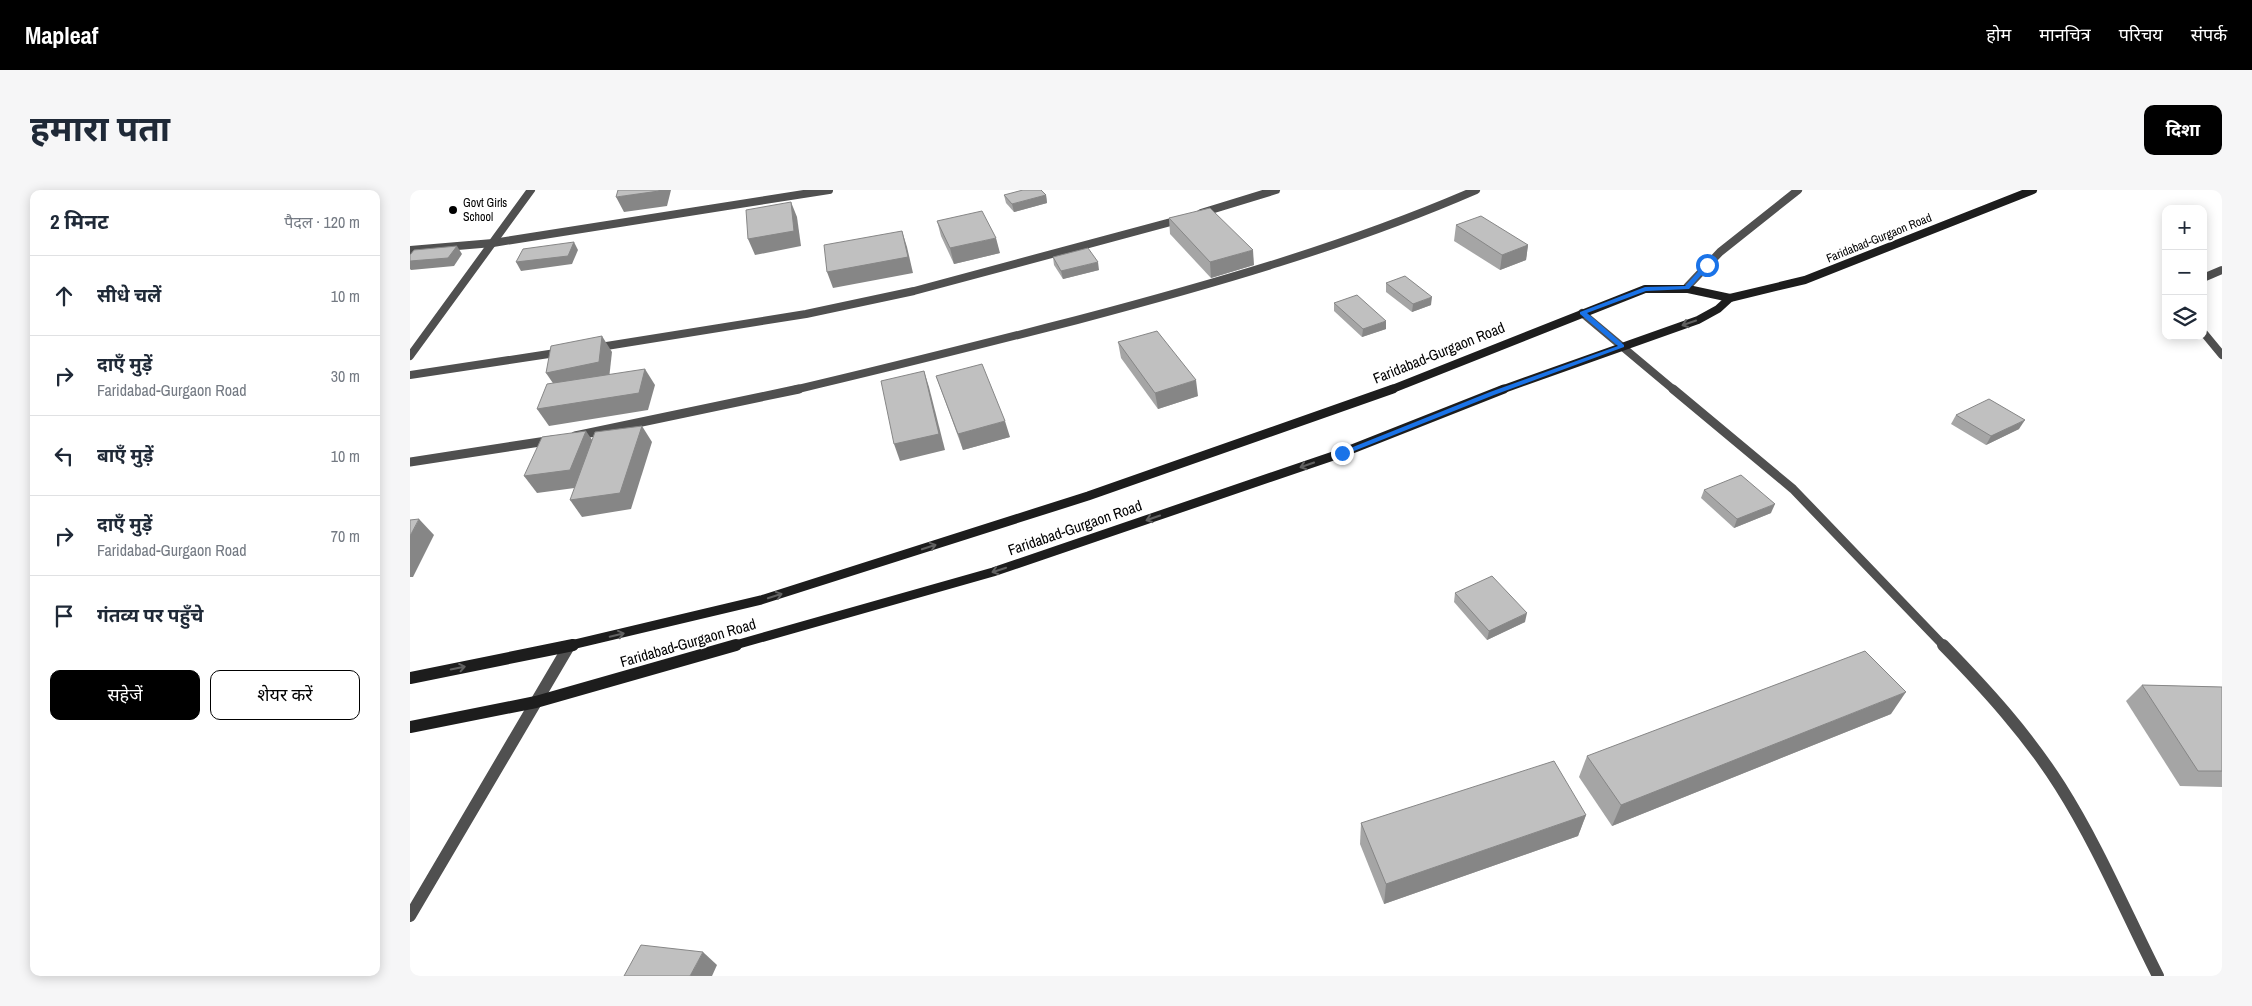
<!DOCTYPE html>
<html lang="hi">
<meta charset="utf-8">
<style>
body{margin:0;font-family:"Archivo Narrow","Noto Sans Devanagari",sans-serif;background:#f6f6f7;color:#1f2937}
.controls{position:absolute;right:15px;top:15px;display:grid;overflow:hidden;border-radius:10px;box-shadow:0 2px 12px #0003}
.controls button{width:45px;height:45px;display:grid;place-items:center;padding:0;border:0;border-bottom:1px solid #e0e1e3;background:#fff;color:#1f2937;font:25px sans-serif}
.stop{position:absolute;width:15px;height:15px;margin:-11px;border:4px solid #1a73e8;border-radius:50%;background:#fff}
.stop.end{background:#1a73e8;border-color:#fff;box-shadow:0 1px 5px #0008}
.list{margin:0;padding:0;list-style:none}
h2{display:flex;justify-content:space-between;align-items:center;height:65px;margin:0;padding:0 20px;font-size:21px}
h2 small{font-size:16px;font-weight:400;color:#747a83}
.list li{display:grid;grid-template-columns:32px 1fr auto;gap:15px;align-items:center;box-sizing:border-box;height:80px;padding:0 20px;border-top:1px solid #e0e1e3}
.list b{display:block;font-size:19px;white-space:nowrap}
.list p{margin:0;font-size:16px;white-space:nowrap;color:#747a83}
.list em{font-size:16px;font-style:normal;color:#747a83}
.actions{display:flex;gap:10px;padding:15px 20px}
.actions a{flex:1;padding:11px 0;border:1px solid #000;border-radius:10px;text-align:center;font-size:18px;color:#000}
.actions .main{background:#000;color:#fff}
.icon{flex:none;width:28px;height:28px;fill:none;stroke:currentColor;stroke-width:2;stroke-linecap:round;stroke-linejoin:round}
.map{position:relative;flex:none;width:1812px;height:786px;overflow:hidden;border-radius:10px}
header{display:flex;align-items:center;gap:30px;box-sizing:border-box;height:70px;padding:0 25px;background:#000;color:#fff}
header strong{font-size:24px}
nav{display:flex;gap:28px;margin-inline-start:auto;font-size:18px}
.intro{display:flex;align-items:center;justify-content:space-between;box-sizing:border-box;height:120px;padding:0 30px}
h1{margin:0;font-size:35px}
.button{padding:12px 22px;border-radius:10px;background:#000;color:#fff;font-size:18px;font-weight:700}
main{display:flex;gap:30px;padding:0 30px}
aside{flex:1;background:#fff;border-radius:10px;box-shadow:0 2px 12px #0003}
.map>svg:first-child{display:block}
</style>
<header>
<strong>Mapleaf</strong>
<nav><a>होम</a><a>मानचित्र</a><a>परिचय</a><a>संपर्क</a></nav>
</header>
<div class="intro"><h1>हमारा पता</h1><a class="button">दिशा</a></div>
<main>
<aside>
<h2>2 मिनट<small>पैदल · 120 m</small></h2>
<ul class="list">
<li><svg class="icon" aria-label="ahead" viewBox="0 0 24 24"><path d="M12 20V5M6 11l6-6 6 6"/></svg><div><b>सीधे चलें</b></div><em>10 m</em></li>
<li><svg class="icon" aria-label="right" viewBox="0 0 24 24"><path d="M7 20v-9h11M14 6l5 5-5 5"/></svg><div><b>दाएँ मुड़ें</b><p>Faridabad-Gurgaon Road</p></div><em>30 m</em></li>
<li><svg class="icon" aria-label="left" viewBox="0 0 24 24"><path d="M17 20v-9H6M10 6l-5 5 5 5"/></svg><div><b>बाएँ मुड़ें</b></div><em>10 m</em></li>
<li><svg class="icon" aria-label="right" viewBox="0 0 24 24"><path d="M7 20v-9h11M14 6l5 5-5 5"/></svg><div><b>दाएँ मुड़ें</b><p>Faridabad-Gurgaon Road</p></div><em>70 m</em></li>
<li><svg class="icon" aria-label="arrive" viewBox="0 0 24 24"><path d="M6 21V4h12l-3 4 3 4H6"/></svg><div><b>गंतव्य पर पहुँचे</b></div></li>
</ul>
<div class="actions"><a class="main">सहेजें</a><a>शेयर करें</a></div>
</aside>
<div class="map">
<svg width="1812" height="786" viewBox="0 0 1812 786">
<rect width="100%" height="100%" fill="#fff"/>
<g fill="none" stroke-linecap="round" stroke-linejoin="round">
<g stroke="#505050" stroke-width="8">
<path d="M1793,88L1812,80"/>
<path d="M1793,142L1812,165"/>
</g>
<g stroke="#505050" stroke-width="8">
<path d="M791,23L866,0"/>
<path d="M0,60L83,53L419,0"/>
<path d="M1172,123L1264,200"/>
<path d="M184,158L396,124L504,101L772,29"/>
<path d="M0,166L121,0"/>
<path d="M0,185L152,162"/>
<path d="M384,200C478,178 573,154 667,130C803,94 937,56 1066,0"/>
</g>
<g stroke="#505050" stroke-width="9">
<path d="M1263,199L1383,299L1534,456"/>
<path d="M165,246L389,199"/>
<path d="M0,272L143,250"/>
</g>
<path stroke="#505050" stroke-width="12" d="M1533,455C1576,499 1617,544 1650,596C1688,656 1716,723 1748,786"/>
<path stroke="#505050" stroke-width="8" d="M1277,97L1310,62L1388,0"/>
<path stroke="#505050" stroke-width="12" d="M0,726L159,456"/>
<g stroke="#1d1d1d" stroke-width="8">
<path d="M980,200L1235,99H1278L1320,108"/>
<path d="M1091,200L1288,130L1308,119L1320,108L1395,90L1623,0"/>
</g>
<g stroke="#1d1d1d" stroke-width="9">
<path d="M157,456L351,410L678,306L983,199"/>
<path d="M322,456L583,382L932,263L1094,199"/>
</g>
<g stroke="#1d1d1d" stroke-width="12">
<path d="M0,488L163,455"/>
<path d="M0,537L126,512L326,455"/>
</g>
</g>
<g fill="#a5a5a5">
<path d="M594,5H636L637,13L604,22L596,13Z"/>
<path d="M759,28L844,75L801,88L760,44Z"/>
<path d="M527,31L590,63L544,74L531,46Z"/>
<path d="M1046,35L1118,55L1116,70L1090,80L1044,51Z"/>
<path d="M643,67L689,80L653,89L644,75Z"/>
<path d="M976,93L1021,115L1002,122L976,102Z"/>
<path d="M924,113L976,139L952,147L924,121Z"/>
<path d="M708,152L788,206L748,219L711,168Z"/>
<path d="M526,186L600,247L553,260Z"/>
<path d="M1546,225L1609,239L1576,255L1541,234Z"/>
<path d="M1294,300L1361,323L1324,338L1291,308Z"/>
<path d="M1045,403L1115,432L1077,450L1044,412Z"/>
<path d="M1732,495L1812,497V597L1770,596L1716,511Z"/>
<path d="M1481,524L1202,636L1169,587L1177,566Z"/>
<path d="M1176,625L1168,646L974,714L950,654L951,633Z"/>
</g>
<g fill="#868686">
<path d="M249,0H261L257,16L214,22L206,7Z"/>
<path d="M636,5L637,13L604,22L602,14Z"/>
<path d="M381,12L387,27L391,56L345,65L338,49Z"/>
<path d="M492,41L497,57L503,83L423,98L417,82Z"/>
<path d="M586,48L590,63L544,74L540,58Z"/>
<path d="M164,52L168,60L162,74L111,81L106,72Z"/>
<path d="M1118,55L1116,70L1090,80L1092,65Z"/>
<path d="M47,56L52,64L44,76L1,80L0,79V71Z"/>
<path d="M843,60L844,75L801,88L800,72Z"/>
<path d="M688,72L689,80L653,89L651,81Z"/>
<path d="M1022,107L1021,115L1002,122L1003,114Z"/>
<path d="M976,131V139L952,147L953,139Z"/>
<path d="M192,146L202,162L199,189L147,199L136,183Z"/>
<path d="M235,179L245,195L238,220L139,236L127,219Z"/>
<path d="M514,181L519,197L535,260L490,271L484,254Z"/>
<path d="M786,190L788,206L748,219L745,203Z"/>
<path d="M1615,230L1609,239L1576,255L1581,246Z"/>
<path d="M595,231L600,247L553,260L548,244Z"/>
<path d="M232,236L242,252L221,319L172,327L160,310Z"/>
<path d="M176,241L187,257L172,297L127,303L114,286Z"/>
<path d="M1365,314L1361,323L1324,338L1327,329Z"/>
<path d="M9,329L24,345L3,387H0V346Z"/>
<path d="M1117,423L1115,432L1077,450L1079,441Z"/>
<path d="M1496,502L1481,524L1202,636L1211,615Z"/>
<path d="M1176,625L1168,646L974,714L976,694Z"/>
<path d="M293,762L307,775L302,786H280Z"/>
</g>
<g fill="#c0c0c0" stroke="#868686">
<path d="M208,0H249V1L206,7Z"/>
<path d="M613,0H631L636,5L602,14L594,5Z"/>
<path d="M381,12L384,41L338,49L336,20Z"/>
<path d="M800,18L843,60L800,72L759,28Z"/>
<path d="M572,21L586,48L540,58L527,31Z"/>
<path d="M1071,26L1118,55L1092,65L1046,35Z"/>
<path d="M492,41L498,67L417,82L414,55Z"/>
<path d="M164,52L158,66L106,72L113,59Z"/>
<path d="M47,56L38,68L0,71V65L4,60Z"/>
<path d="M678,58L688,72L651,81L643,67Z"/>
<path d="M995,86L1022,107L1003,114L976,93Z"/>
<path d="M947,105L976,131L953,139L924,113Z"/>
<path d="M747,141L786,190L745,203L708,152Z"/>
<path d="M192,146L189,172L136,183L141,156Z"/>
<path d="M572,174L595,231L548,244L526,186Z"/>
<path d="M235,179L229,203L127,219L137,194Z"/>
<path d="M514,181L529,244L484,254L471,191Z"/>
<path d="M1579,209L1615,230L1581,246L1546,225Z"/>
<path d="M232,236L210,303L160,310L185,242Z"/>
<path d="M176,241L160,280L114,286L132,247Z"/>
<path d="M1331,285L1365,314L1327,329L1294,300Z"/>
<path d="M9,329L0,346V330Z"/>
<path d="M1082,386L1117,423L1079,441L1045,403Z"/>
<path d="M1455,461L1496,502L1211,615L1177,566Z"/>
<path d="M1732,495L1812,497V581H1788Z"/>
<path d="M1144,571L1176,625L976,694L951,633Z"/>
<path d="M231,755L293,762L280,786H214Z"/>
</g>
<defs><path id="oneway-shaft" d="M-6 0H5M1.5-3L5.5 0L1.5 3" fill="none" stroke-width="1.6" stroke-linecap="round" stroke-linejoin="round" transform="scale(1.25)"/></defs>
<g stroke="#616161">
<use href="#oneway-shaft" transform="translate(1279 133) rotate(161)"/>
<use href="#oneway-shaft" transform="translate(897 275) rotate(161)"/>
<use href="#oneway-shaft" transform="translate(743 328) rotate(161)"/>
<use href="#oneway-shaft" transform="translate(519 357) rotate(-18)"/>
<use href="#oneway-shaft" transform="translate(589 380) rotate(162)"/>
<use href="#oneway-shaft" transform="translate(365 406) rotate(-18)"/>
<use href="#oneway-shaft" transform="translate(207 445) rotate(-13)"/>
<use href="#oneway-shaft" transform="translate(48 478) rotate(-11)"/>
</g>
<path fill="#1a73e8" d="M1295,74L1300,75L1279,99L1236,101L1177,123L1214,155V157L1084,205L934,265L928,263L1080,202L1208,156L1170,124V122L1235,97L1275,96Z"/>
<circle fill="#000" stroke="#fff" stroke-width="2" cx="43" cy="20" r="5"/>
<g text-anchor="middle" stroke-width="4" stroke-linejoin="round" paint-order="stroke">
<g font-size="12" fill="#000" stroke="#fff" text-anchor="start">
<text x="53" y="17">Govt Girls<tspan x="53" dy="14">School</tspan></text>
</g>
<g font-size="12" fill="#000" stroke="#fff">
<text transform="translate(1469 48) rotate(-22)" y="4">Faridabad-Gurgaon Road</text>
</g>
<g font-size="15" fill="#000" stroke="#fff">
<text transform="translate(1029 163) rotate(-22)" y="5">Faridabad-Gurgaon Road</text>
<text transform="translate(665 338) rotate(-19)" y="5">Faridabad-Gurgaon Road</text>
<text transform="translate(278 453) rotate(-16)" y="5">Faridabad-Gurgaon Road</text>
</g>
</g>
</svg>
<div class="controls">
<button>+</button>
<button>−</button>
<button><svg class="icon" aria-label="layers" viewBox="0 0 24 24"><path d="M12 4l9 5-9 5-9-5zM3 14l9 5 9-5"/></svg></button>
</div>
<div class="stop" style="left:1297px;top:75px"></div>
<div class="stop end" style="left:932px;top:263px"></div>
</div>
</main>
